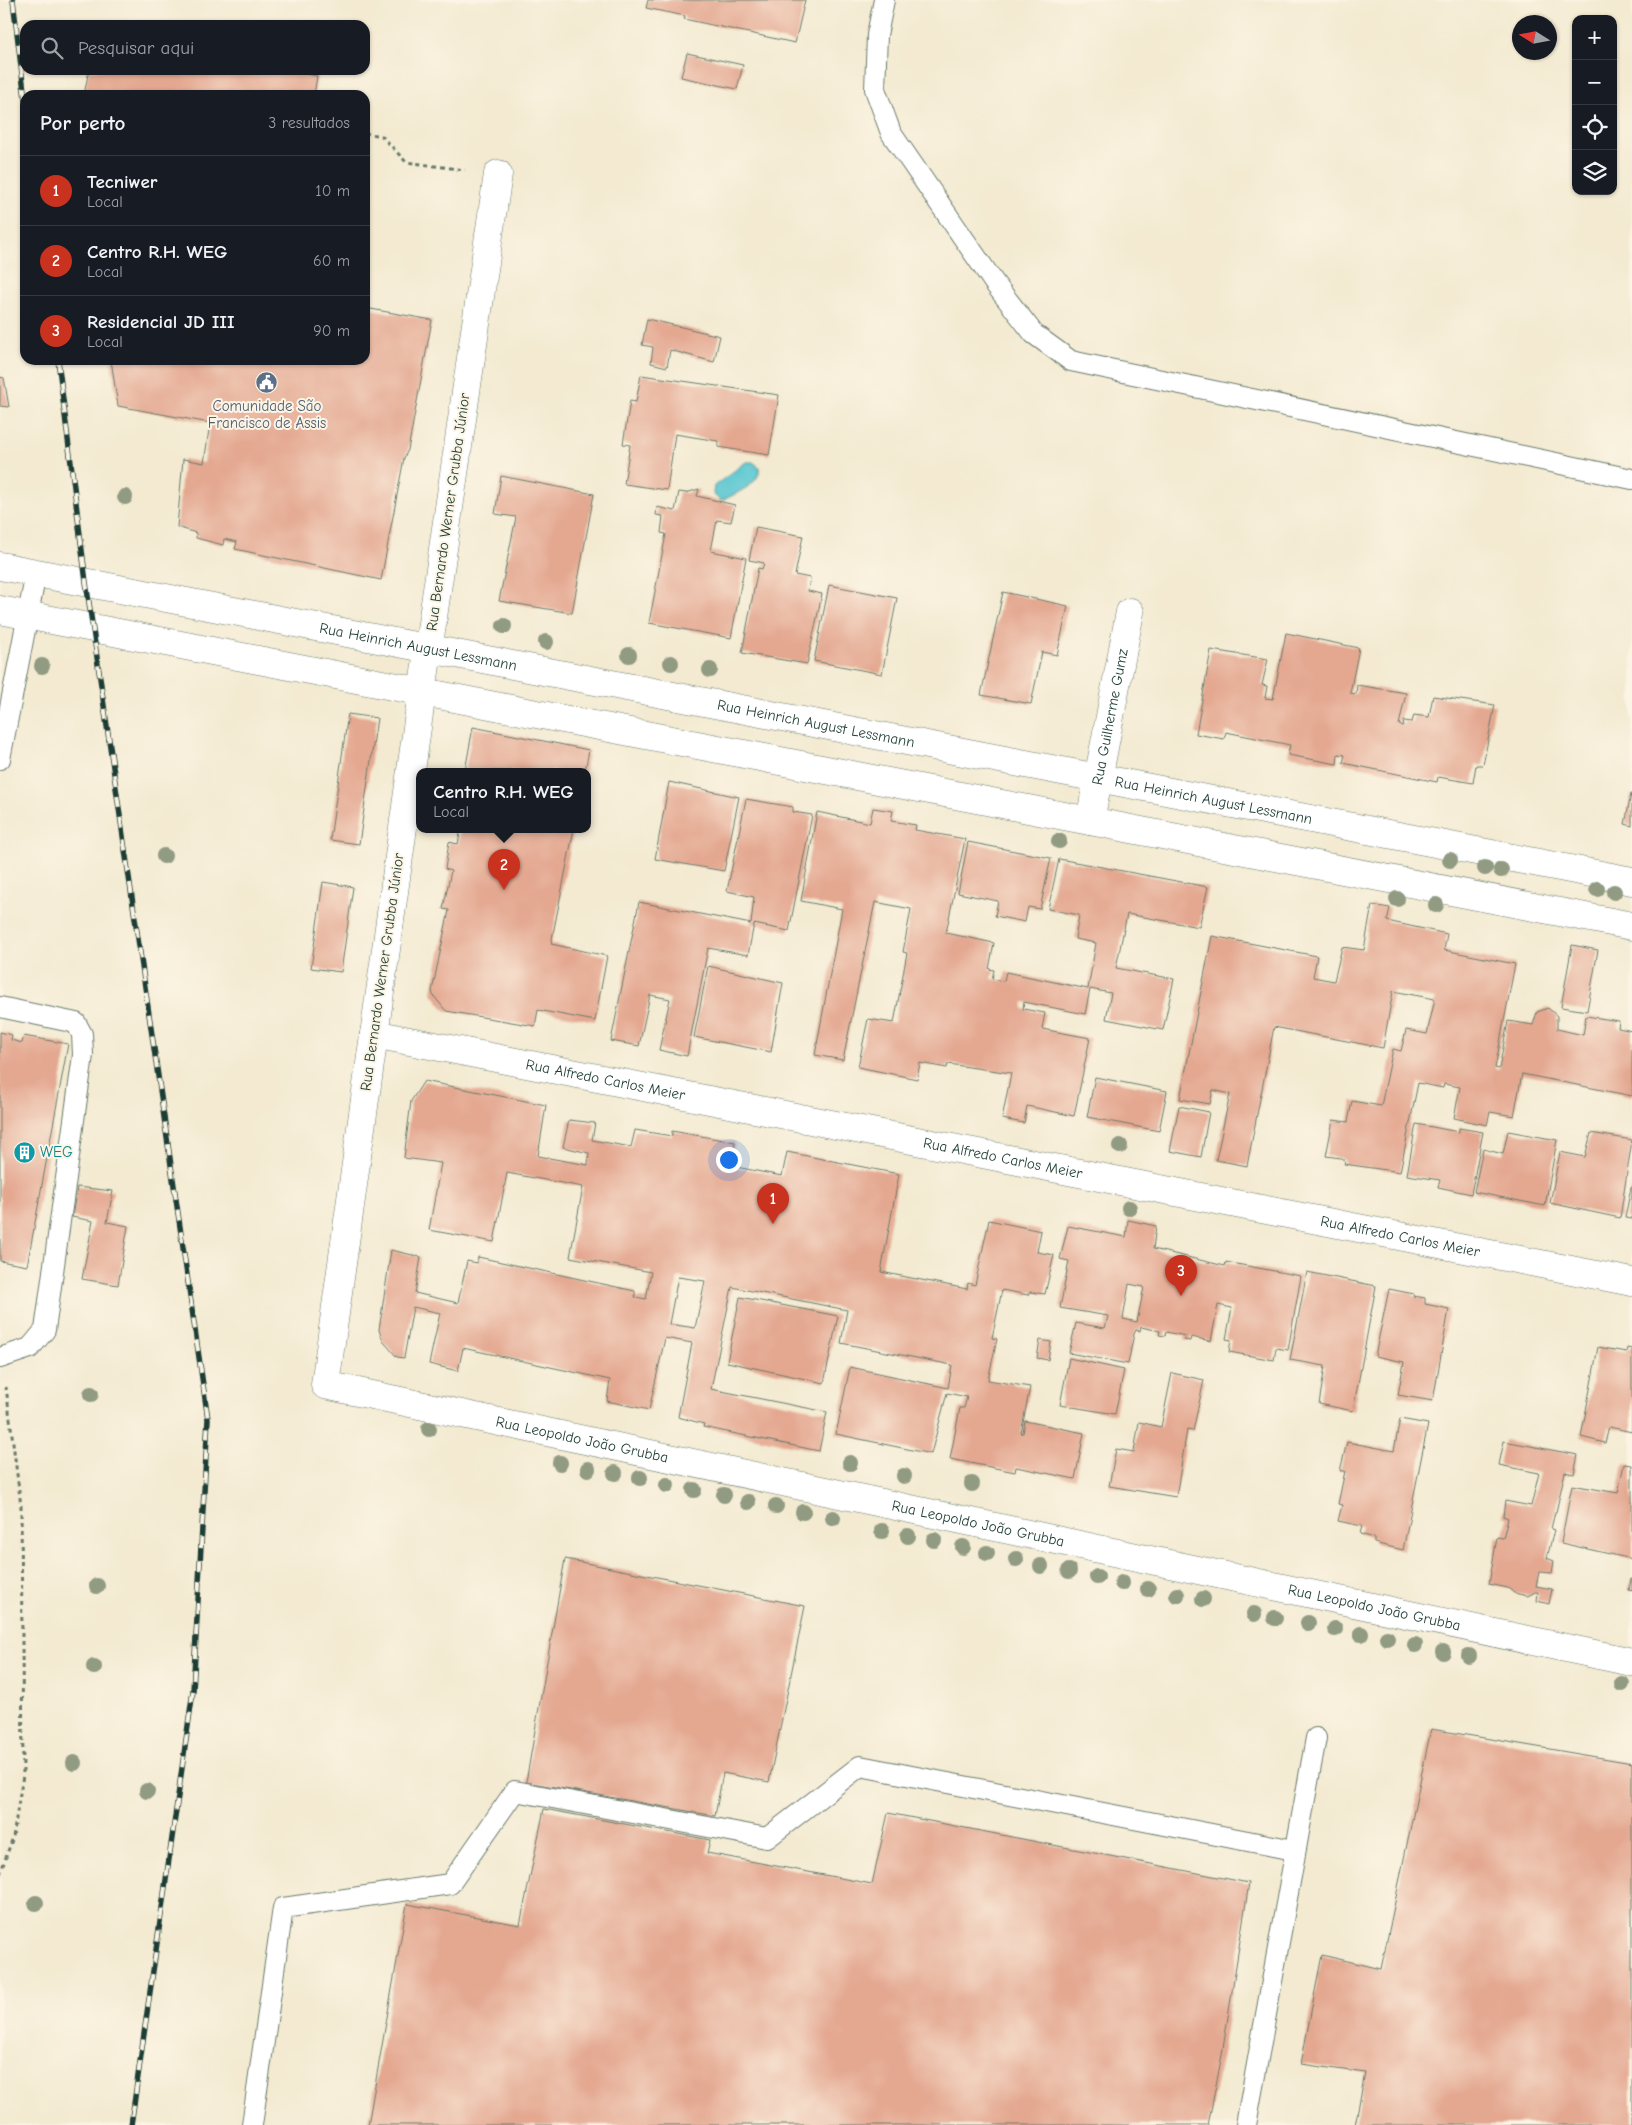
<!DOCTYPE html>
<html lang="pt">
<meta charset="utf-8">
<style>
body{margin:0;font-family:"Comic Neue",sans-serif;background:#242831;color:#f1f3f6}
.controls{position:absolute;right:15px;top:15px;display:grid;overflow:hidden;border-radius:10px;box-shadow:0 1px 4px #0004}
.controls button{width:45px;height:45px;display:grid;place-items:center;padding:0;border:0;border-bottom:1px solid #363941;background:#171b24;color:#f1f3f6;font:25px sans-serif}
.compass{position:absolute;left:1512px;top:15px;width:45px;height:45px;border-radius:50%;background:#171b24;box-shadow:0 1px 4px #0004;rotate:281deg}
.you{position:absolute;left:728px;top:1159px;width:18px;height:18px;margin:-12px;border:4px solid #fff;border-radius:50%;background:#1a73e8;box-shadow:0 0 0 8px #1a73e833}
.badge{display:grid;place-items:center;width:32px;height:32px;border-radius:50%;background:#c8321e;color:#fff;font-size:16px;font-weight:700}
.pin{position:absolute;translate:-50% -41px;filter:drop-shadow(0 1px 2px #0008)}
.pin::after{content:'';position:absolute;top:26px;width:18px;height:15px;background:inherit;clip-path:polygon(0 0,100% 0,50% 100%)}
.popup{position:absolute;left:416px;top:768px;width:175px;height:65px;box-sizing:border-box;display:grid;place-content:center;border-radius:10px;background:#171b24;filter:drop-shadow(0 1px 4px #0005);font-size:16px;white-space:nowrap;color:#9ea1a6}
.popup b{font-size:19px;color:#f1f3f6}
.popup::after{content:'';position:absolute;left:50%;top:100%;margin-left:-10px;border:10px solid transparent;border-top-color:#171b24}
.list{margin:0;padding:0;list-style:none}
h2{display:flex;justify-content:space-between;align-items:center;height:65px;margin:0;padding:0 20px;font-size:21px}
h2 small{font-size:16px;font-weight:400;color:#9ea1a6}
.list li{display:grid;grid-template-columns:32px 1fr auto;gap:15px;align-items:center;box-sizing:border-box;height:70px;padding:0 20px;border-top:1px solid #363941}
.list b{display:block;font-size:19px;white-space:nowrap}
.list p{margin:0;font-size:16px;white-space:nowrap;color:#9ea1a6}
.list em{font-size:16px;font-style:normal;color:#9ea1a6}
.icon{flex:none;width:28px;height:28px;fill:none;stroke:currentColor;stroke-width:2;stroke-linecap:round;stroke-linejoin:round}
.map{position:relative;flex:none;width:1632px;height:2125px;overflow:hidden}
.search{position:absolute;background:#171b24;box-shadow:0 1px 4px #0004;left:20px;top:20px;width:350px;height:55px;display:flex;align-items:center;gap:12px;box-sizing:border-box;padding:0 18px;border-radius:15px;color:#9ea1a6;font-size:19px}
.panel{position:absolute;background:#171b24;box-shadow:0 1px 4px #0004;left:20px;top:90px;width:350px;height:275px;border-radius:15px}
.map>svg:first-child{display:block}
</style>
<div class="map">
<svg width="1632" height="2125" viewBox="0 0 1632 2125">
<rect width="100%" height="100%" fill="#fcf5e5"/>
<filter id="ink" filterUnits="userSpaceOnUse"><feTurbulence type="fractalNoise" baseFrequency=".02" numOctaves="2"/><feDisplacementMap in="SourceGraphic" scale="10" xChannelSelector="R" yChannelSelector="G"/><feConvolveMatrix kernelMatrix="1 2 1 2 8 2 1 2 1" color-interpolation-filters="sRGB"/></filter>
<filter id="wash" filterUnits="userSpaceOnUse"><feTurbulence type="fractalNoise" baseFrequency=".0096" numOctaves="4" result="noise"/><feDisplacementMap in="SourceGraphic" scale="20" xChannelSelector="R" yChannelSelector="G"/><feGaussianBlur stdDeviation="1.12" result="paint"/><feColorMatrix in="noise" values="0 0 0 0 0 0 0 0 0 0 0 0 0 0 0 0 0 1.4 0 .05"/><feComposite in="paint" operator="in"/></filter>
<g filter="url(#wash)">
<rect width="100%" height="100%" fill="#f3ead1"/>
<path fill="#5bc7d2" stroke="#3d8283" d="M746,462H753L759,467C762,484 737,492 724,500H719L713,494L714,486Z"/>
<g id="blocks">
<g fill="#e4a790" fill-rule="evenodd">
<path d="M648,0H805L795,43L684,19L685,16L646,8Z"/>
<path d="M687,53L743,65L737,89L681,77Z"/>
<path d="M89,70H286L317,76L314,95H84Z"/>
<path d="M365,308L432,320L408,450L404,458L381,580L235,549L237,542L224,539L223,545L196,538V533L177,527L183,459L204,463L210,423L118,406L111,360H365Z"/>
<path d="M647,319L720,336L714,362L670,350L667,367L651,363L653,347L642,345Z"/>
<path d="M641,375L779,395L769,455L718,447V441L675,434L667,490L624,484L630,445L623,444L630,401L636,402Z"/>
<path d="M0,377L4,378L9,407L0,406Z"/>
<path d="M501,476L594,494L572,613L499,601L516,517L495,514Z"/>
<path d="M699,489L697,496L735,505L731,522L717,520L711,551L746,558L731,638L649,623L666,534L661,533L663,516L656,515L657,507L675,511L679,492L686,493Z"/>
<path d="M756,527L803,536L795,575L810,578L808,591L822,594L807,664L742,653L758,568L762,569L764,563L749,560Z"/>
<path d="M829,585L897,598L882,674L814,661Z"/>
<path d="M1003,592L1068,606L1057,655L1042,652L1031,704L981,695Z"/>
<path d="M1286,633L1359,648L1350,693L1356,694L1357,685L1406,693L1399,725L1403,726L1404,721L1412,722L1414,715L1429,717L1433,696L1495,705L1483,765H1476L1473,783L1438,777L1437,782L1343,763L1345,755L1338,754L1337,764L1288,755L1290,745L1226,732L1224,739L1196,734L1211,650L1268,659L1262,685L1267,686L1265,698L1273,699Z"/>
<path d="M348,714L377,718L359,844L330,840Z"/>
<path d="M473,727L589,750L585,771H465Z"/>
<path d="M669,782L739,797L724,871L655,859Z"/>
<path d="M1631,794H1632V826L1625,824Z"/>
<path d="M746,799L793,807V812L812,815L789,931L754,924L748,955L708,948L687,1056L659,1050L670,999L650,995L639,1046L611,1041L639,902L751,924L754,897L727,891Z"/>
<path d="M873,808L893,811L891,821L916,825L915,830L965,839L946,933L994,943L989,969L994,970L992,979L1004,981L1006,972L1088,989L1096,943L1075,939L1079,915L1048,909L1059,859L1208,887L1199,927L1127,914L1116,968L1174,979L1163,1030L1106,1019L1111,993L1090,989L1085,1014L1024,1002L1023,1009L1045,1013L1042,1029L1090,1038L1074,1116L1027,1106L1024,1123L1002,1119L1011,1073L948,1064L947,1068L920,1063L917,1079L858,1067L868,1019L894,1023L907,953L903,952L911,909L875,902L843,1060L815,1055L842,909L801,901L817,812L870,823Z"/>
<path d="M461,829H574L551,944L607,956L595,1021L538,1010L535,1026L446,1011L433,995L432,991L449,910L443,909L451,871L445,869L449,842L458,844Z"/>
<path d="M968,842L1051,858L1040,909L1028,907L1025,922L995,916L998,901L958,893Z"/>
<path d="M323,882L353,887L341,972L311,968Z"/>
<path d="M1372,905L1390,908L1387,921L1447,934L1444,950L1515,964L1495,1068L1499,1069L1508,1021L1533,1025L1537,1012L1548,1008L1557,1016V1029L1583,1035L1586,1016L1619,1021L1618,1028L1632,1031V1096L1522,1074L1514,1116L1490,1112L1487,1125L1454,1118L1460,1087L1444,1084L1443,1088L1418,1083L1400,1172L1344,1164L1345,1161L1341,1158L1326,1156L1333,1120L1348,1122L1352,1101L1381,1106L1393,1049L1401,1051L1406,1030L1427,1034L1435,999L1393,991L1383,1048L1274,1027L1247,1166L1216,1160L1230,1094L1213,1090L1210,1104L1180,1099L1212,936L1317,956L1313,977L1334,981L1342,947L1364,950Z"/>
<path d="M1572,945L1598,950L1587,1011L1561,1007Z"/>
<path d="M708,966L783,983L771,1052L694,1037Z"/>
<path d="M0,1032L12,1035L11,1040L22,1043L24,1036L68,1044L27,1266L0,1261Z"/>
<path d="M1095,1077L1167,1091L1159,1131L1087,1117Z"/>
<path d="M424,1081L546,1105L538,1156L588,1165L589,1153L563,1147L569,1120L595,1123L592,1140L631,1147L635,1130L672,1136V1131L735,1142L731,1166L782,1176L787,1152L899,1174L881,1272L967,1289L968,1283L975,1285L989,1220L1041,1231L1037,1252L1054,1255L1045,1294L1030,1292L1028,1295L1002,1290L992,1338L997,1339L988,1380L1030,1387L1021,1433H1023L1025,1421L1084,1433L1075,1479L1016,1467L1015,1472L950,1459L960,1408H964L967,1397L947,1393L931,1454L836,1434L850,1367L948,1388L952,1365L841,1343L847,1310L732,1287L711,1389L827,1412L819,1451L703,1427L704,1424L678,1417L692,1343L665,1338L649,1410L607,1401L610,1380L463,1348L458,1371L429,1364L440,1313L413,1307L404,1358L397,1357L383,1341L379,1330L391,1250L421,1257L415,1293L458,1303L467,1261L477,1263L478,1257L635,1291V1297L646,1299L651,1272L570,1257L583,1187L507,1173L494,1242L429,1230L441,1163L404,1158L411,1101ZM678,1277L705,1281L695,1328L669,1324Z"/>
<path d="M1179,1106L1209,1112L1201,1157L1170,1151Z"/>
<path d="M1416,1124L1459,1132V1128L1483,1132L1471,1194L1438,1187L1440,1180L1407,1175Z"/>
<path d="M1508,1131L1557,1140L1545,1206L1474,1192L1483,1149L1503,1154Z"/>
<path d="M1591,1133L1632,1140L1620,1218L1550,1203L1560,1152L1585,1157Z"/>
<path d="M77,1187L113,1191L107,1222L128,1226L118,1285L82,1279L93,1221L72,1217Z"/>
<path d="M1631,1187H1632V1219L1625,1218Z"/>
<path d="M1128,1220L1156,1226L1153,1249L1225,1266L1226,1262L1301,1276L1288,1350L1276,1348L1274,1360L1229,1352L1231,1340L1226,1339L1232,1308L1218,1305L1211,1341L1191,1337L1190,1341L1184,1340L1185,1336L1166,1332L1165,1336L1159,1335L1160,1331L1141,1327L1140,1331L1136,1330L1134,1334L1128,1364L1069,1353L1076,1323L1105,1328L1108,1316L1060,1308L1069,1261L1060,1259L1068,1226L1126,1237ZM1129,1284L1144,1287L1137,1322L1123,1319Z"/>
<path d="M1307,1272L1376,1286L1353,1411L1319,1404L1325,1366L1290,1360Z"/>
<path d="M1389,1289L1414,1294L1413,1296L1425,1298V1304L1449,1309L1433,1401L1398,1395L1404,1362L1375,1356Z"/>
<path d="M740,1297L838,1316L824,1383L727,1362Z"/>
<path d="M1040,1340L1051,1342L1048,1360L1037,1358Z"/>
<path d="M1598,1347L1626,1352L1627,1348L1632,1349V1432L1609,1427L1605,1443L1581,1437Z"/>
<path d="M1069,1358L1124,1370L1115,1414L1060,1405Z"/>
<path d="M1172,1373L1204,1380L1193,1431L1187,1430L1176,1497L1109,1486L1116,1449L1134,1452L1139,1422L1161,1427Z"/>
<path d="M1400,1419L1428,1424L1403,1550L1374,1543V1538L1360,1534L1362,1526L1338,1521L1342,1505L1338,1504L1345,1471H1340L1347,1442L1394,1451Z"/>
<path d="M1504,1441L1578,1455L1574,1474L1565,1472L1556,1512H1555L1551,1529L1554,1530L1547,1558L1554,1561L1552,1573L1539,1572L1536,1586L1552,1589L1549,1604L1537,1601L1538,1592H1535L1528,1596L1514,1593L1508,1588L1489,1584L1497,1537L1503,1538L1508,1518L1503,1516L1505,1501L1531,1506L1539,1473L1499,1465Z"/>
<path d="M1624,1464L1632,1465V1559L1561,1543L1572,1485L1618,1493Z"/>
<path d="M565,1559L805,1606L769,1782L723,1773L715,1816L526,1782Z"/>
<path d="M1631,1579H1632V1591L1629,1590Z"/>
<path d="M1431,1729L1632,1763V2125H1355L1365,2073L1301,2064L1322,1955L1381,1969Z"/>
<path d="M544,1809L710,1840L707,1853L872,1884L888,1813L1249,1883L1222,2055L1208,2125H368L407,1904L520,1925Z"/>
</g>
</g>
</g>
<g filter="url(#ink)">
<use href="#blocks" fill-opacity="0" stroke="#697a6b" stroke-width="1"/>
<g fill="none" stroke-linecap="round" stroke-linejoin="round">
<defs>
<g id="service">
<path d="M884,0L877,35L875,89L891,133L995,284L1034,334L1071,361L1632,479"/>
<path d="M0,759L36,573"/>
<path d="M0,1007L76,1023L82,1034L83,1055L45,1330L30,1348L0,1358"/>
<path d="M252,2125L283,1908L450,1884L515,1791L767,1838L860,1766L1294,1850"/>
<path d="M1246,2125L1316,1738"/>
</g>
<g id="minor">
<path id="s1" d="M498,174L422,692L325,1385L1632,1662"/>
<path id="s2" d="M0,566L1632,881"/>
<path d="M0,610L1632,926"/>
<path id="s3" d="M1090,821L1130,612"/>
<path id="s4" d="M374,1034L1632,1282"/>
</g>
</defs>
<use href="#service" stroke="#697a6b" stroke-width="22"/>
<use href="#minor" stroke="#697a6b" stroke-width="29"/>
<g stroke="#697a6b" stroke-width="3" stroke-dasharray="4 4" stroke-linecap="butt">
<path d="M365,133L382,136L406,162L465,170"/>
<path d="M0,1874L13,1837L23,1775L21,1506L6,1387"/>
</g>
<use href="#service" stroke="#fff" stroke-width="20"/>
<use href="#minor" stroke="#fff" stroke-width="28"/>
<defs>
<g id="rail">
<path d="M13,0L25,99"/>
<path d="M58,360L86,582L208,1419L193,1691L131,2125"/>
</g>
</defs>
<use href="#rail" stroke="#1f3d34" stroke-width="5.5"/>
<use href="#rail" stroke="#fcf5e5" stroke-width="4" stroke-dasharray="11" stroke-linecap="butt"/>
</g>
<g fill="#909b82">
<circle cx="125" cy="497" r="8"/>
<circle cx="504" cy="626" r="8"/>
<circle cx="546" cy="642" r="8"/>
<circle cx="629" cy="655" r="8"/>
<circle cx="671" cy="663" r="8"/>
<circle cx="42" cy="666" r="8"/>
<circle cx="710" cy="670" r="8"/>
<circle cx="1059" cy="841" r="8"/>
<circle cx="164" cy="856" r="8"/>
<circle cx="1450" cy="860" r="8"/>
<circle cx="1485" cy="868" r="8"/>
<circle cx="1501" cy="870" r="8"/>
<circle cx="1597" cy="889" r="8"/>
<circle cx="1614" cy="892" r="8"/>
<circle cx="1397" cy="899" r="8"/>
<circle cx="1436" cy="905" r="8"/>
<circle cx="1120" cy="1146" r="8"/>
<circle cx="1129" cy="1208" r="8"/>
<circle cx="91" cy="1394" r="8"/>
<circle cx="429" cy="1429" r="8"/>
<circle cx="560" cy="1463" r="8"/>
<circle cx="850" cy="1463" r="8"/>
<circle cx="588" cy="1469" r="8"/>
<circle cx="615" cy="1473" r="8"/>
<circle cx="904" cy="1476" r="8"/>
<circle cx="640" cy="1478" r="8"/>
<circle cx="972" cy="1484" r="8"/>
<circle cx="667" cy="1485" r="8"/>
<circle cx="694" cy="1490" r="8"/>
<circle cx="724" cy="1495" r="8"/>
<circle cx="748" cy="1502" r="8"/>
<circle cx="776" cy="1506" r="8"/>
<circle cx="803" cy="1512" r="8"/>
<circle cx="833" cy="1518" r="8"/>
<circle cx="882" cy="1531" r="8"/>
<circle cx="908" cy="1536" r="8"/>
<circle cx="934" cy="1540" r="8"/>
<circle cx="963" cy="1547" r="8"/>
<circle cx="987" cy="1553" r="8"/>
<circle cx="1016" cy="1559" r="8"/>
<circle cx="1041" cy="1566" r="8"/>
<circle cx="1069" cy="1571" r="8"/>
<circle cx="1097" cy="1577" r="8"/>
<circle cx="1122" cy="1583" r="8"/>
<circle cx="97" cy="1586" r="8"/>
<circle cx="1148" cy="1589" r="8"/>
<circle cx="1177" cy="1595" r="8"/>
<circle cx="1203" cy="1599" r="8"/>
<circle cx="1254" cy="1614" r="8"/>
<circle cx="1275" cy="1618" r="8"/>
<circle cx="1308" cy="1623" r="8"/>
<circle cx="1335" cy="1629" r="8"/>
<circle cx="1361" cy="1634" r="8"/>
<circle cx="1387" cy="1638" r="8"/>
<circle cx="1415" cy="1645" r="8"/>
<circle cx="1443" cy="1652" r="8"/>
<circle cx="1469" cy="1656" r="8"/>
<circle cx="94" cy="1667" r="8"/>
<circle cx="1622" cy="1684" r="8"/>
<circle cx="74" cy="1763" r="8"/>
<circle cx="147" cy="1791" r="8"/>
<circle cx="36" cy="1903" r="8"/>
</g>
</g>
<defs>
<symbol id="civic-disc" viewBox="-11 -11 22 22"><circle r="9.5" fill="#5c6f8a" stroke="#fcf5e5"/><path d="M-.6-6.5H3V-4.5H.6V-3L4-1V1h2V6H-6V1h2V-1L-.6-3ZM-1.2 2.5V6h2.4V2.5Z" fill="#fff"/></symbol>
<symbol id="building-disc" viewBox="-11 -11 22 22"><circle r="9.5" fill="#0f9aa8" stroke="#fcf5e5"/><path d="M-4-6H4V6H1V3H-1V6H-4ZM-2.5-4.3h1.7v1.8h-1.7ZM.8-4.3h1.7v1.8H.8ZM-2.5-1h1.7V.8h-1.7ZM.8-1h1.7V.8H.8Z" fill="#fff"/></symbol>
</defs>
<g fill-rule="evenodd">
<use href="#civic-disc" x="254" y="370" width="25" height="25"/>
<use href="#building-disc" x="12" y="1140" width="25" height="25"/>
</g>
<g text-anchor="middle" stroke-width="4" stroke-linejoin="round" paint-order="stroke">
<g font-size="15" fill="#4e5e75" stroke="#fcf5e5">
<text x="267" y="411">Comunidade São<tspan x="267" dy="17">Francisco de Assis</tspan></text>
</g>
<g font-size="15" fill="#1f3d34" stroke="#fcf5e5">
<text transform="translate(448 512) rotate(-82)" y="5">Rua Bernardo Werner Grubba Júnior</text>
<text dy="5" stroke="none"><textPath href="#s2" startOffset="426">Rua Heinrich August Lessmann</textPath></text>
<text dy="5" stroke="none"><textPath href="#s3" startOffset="106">Rua Guilherme Gumz</textPath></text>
<text dy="5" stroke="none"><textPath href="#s2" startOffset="831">Rua Heinrich August Lessmann</textPath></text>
<text dy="5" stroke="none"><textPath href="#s2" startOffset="1236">Rua Heinrich August Lessmann</textPath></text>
<text transform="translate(382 972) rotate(-82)" y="5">Rua Bernardo Werner Grubba Júnior</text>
<text dy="5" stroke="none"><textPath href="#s4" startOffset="236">Rua Alfredo Carlos Meier</textPath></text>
<text dy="5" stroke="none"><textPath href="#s4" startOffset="641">Rua Alfredo Carlos Meier</textPath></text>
<text dy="5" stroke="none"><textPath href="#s4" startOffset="1046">Rua Alfredo Carlos Meier</textPath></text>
<text dy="5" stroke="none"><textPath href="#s1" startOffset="1486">Rua Leopoldo João Grubba</textPath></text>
<text dy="5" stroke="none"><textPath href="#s1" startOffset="1891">Rua Leopoldo João Grubba</textPath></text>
<text dy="5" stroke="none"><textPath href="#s1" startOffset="2296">Rua Leopoldo João Grubba</textPath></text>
</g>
<g font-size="15" fill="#0d838f" stroke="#fcf5e5" text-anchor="start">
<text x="40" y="1157">WEG</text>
</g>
</g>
</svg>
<div class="controls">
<button>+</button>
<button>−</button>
<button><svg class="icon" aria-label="locate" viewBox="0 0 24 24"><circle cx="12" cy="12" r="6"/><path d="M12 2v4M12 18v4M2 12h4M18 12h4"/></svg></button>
<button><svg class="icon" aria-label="layers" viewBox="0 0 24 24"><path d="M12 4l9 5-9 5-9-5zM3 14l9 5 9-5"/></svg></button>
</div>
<svg class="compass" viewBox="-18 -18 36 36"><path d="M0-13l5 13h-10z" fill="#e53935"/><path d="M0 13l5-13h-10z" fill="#9ea1a6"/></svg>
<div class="you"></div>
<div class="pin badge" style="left:773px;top:1224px">1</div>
<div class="pin badge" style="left:504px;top:890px">2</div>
<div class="popup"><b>Centro R.H. WEG</b>Local</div>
<div class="pin badge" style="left:1181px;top:1296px">3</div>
<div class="search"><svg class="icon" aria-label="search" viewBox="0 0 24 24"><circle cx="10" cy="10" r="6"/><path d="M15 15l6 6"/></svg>Pesquisar aqui</div>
<section class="panel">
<h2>Por perto<small>3 resultados</small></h2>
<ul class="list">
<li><span class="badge">1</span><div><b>Tecniwer</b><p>Local</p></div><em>10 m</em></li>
<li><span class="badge">2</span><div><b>Centro R.H. WEG</b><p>Local</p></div><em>60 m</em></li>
<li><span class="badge">3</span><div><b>Residencial JD III</b><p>Local</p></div><em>90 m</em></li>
</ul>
</section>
</div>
